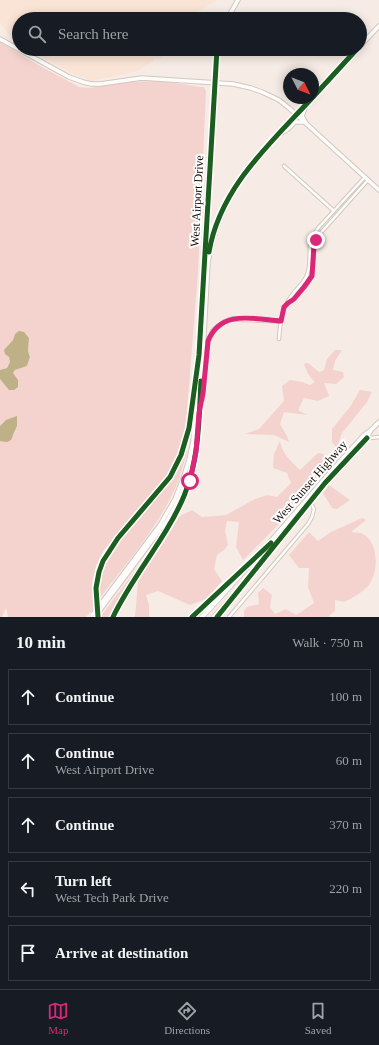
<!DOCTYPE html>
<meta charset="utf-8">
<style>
body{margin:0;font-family:"Times New Roman",serif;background:#242831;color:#f1f3f6}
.compass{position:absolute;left:283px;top:68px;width:36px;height:36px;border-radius:50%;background:#171b24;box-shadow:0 2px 10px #0003;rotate:132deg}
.stop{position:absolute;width:12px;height:12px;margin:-9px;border:3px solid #db2777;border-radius:50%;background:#fff}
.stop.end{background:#db2777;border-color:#fff;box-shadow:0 1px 4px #0008}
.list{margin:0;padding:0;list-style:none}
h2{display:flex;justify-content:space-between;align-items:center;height:52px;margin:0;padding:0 16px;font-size:17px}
h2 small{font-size:13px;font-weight:400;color:#9ea1a6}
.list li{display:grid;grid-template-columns:26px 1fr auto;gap:12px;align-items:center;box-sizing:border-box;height:56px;margin:0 8px 8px;padding:0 8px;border:1px solid #363941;border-radius:0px}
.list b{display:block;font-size:15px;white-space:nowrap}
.list p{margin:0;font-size:13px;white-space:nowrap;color:#9ea1a6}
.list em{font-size:13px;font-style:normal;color:#9ea1a6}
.icon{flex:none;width:22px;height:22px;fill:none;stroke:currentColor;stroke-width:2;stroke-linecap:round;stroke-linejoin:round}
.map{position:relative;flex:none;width:379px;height:617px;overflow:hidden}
.search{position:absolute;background:#171b24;box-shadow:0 2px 10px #0003;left:12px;right:12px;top:12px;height:44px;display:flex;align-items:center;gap:10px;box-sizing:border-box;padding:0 14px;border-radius:22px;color:#9ea1a6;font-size:15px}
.sheet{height:372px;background:#171b24}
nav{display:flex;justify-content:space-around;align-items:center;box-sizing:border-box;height:56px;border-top:1px solid #363941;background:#171b24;font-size:11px;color:#9ea1a6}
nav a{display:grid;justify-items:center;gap:2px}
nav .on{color:#db2777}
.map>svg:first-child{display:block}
</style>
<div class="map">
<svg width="379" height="617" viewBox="0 0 379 617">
<rect width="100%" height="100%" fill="#f6ece5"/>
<g fill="#f9e4d5">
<path d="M0,0H217L186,19H19V43L14,40L0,23Z"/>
<path d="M29,49H167L162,52V59L153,58V61L138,71L92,81H89L84,76L82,77L67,71Z"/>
</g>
<g fill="#f4d2ce">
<path d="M0,42L33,62L79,87L89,88L129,82L160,81L201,87H204L206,91L198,272L186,424L184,438L172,469L161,484L103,551L96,566L92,583L93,609L86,617H8L6,608L2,617H0V441L14,435L17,426L6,420L0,426V379L5,384H17L15,376L13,373L15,370L27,366L30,357L28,351L29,338L15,334L13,340L8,345L10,362L7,368L0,370Z"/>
<path d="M335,350H342L335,361L333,370L343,372L344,377L336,384L324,383L329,396L318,401L304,398L298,410L307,415L284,412L280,424L287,436L289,442L274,435L245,434L259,429L284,401L282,386L290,380L302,382L310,385L315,382L308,374L304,364L308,363L319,372L324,370L327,359Z"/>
<path d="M360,390L372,392L367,402L342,433L337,448L332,442V429L350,407Z"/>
<path d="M280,441C282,454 291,461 300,470L318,453L324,454V462L317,479L297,501L279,524L243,560L236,547L239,522L227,521L225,531L228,545L224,550L217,555L214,569L222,581L206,599L190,605L158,591L146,595L149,605V617H135L138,582L180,516L192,510L202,517L226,515L255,499L267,495L277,497L291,483L287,473L273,468L274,454Z"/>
<path d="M186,450L187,453C184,461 182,471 179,479C163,522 126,563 99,599C98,581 102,566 112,550L172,479L178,469Z"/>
<path d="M329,485L350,500L337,509L332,508L323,493Z"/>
<path d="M362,518L366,520L351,532C355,533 360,532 363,534C379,543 379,573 368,586C361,593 353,598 344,602L335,600V611L328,617H244V611L247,607L259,604L258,593L263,588L272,595L270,607L275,614L286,609L296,615L314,603L308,587L309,568H299L289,555L309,532L318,541L331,532Z"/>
<path d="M149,552L109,617H101V616Z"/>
</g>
<g fill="#beb087">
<path d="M19,331L24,332L29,338L28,351L30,357L27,366L15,370L13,373L18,380V387L14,390H9L0,379V370L7,368L10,362L9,357L5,354L4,350L13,340L15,334Z"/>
<path d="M17,416V426L11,440L7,442L0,441V426L6,420Z"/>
</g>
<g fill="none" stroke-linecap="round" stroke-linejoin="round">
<defs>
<g id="street">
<path d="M284,166L334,211"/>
<path d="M288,302C300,295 312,282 313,267C314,256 312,246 318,236L368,180"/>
<path d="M279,339C280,323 282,308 292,295C297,288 304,283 307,275C314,257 303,247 319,227L365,177"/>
<path d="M364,435L370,438L379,437"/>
<path d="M229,617L308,524L312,517L314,509L310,501"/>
</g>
<g id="secondary">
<path d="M0,39L69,77L83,82L91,84H100L142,78L233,84L251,88L262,92L279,100L289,108L379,190"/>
<path d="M280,134L288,129L295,122H303"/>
</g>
<g id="primary">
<path d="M227,19L238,0"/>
<path d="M360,46L379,26"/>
<path d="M313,97L357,49"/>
<path d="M305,108L302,116L306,123"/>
<path d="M202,400L208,341L213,331L216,328L224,322L232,319L281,321"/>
<path d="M263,550L333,469L364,435L371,430"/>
<path d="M241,587L325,483L367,438L371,430L379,422"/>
<path d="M100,605L160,525L175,499L183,479L189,460L193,441L195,417L207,200L217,49"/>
<path d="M100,610L168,519L179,499L190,471L194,453L199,422L208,263C220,187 263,152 312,98"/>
<path d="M98,617C97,602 95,587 99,572C104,554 116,540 128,526C146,507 165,488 177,464C192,438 191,405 196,375"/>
<path d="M113,617L178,508L184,496L193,467"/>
<path d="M192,617L240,573"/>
</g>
<g id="highway">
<path d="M202,617L264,549"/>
<path d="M214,617L241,587"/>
</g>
</defs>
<use href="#street" stroke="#d2c8c0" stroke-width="4.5"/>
<use href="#secondary" stroke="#d2c8c0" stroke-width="5.5"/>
<use href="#primary" stroke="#d2c8c0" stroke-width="5.5"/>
<use href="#highway" stroke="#d2c8c0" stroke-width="6"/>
<use href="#street" stroke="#fefcfb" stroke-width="2.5"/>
<use href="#secondary" stroke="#fefcfb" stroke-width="3.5"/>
<use href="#primary" stroke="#fefcfb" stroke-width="3.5"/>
<use href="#highway" stroke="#fefcfb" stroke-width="4.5"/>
<defs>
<g id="primary-bridge">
<path d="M93,614L100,605"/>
<path d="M96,617L100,610"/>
</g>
</defs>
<use href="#primary-bridge" stroke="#d2c8c0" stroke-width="5.5" stroke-linecap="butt"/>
<use href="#primary-bridge" stroke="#fefcfb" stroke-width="3.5"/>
<defs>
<g id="cycleway">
<path d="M313,97L357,49"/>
<path d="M209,252C220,187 271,143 312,98"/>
<path d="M98,617L96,588L99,572L103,561L118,538L170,477L181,455L189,428L199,355L217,49"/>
<path d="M113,617C133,575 166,539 184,496C199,460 199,420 201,381"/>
<path d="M192,617L271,543"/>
<path d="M217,617L325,483L367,438"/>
</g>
</defs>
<use href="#cycleway" stroke="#fff" stroke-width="8"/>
<use href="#cycleway" stroke="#1b5e20" stroke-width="5"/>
</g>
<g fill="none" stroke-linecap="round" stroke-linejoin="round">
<path stroke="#db2777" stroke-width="5" d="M190,481L196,452L199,413L203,393L208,341C221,309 254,319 281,321L284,307L288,303L294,299L304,287L312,276L314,246L316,240"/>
</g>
<g text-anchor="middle" stroke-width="4" stroke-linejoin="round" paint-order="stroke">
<g font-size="12" fill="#1a1009" stroke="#fff">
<text transform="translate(197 201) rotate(-87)" y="4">West Airport Drive</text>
<text transform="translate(310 482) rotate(-49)" y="4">West Sunset Highway</text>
</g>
</g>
</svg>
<svg class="compass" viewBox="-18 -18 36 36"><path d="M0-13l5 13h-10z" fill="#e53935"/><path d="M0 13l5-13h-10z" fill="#9ea1a6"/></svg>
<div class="stop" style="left:190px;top:481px"></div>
<div class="stop end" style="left:316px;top:240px"></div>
<div class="search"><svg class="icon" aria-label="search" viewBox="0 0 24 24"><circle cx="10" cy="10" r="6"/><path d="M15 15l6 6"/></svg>Search here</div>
</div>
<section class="sheet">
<h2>10 min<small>Walk · 750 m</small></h2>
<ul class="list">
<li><svg class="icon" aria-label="ahead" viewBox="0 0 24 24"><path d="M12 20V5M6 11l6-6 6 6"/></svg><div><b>Continue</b></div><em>100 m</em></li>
<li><svg class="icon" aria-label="ahead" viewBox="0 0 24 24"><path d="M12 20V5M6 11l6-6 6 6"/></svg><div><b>Continue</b><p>West Airport Drive</p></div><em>60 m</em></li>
<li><svg class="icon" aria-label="ahead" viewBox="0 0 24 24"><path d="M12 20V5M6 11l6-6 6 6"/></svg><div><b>Continue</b></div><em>370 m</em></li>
<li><svg class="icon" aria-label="left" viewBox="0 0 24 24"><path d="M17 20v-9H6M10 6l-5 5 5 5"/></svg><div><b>Turn left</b><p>West Tech Park Drive</p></div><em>220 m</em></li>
<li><svg class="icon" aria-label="arrive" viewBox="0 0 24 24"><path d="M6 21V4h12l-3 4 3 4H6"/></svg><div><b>Arrive at destination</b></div></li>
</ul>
</section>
<nav>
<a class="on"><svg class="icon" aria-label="map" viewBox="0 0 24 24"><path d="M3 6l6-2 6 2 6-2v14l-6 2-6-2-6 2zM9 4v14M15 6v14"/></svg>Map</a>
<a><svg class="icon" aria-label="directions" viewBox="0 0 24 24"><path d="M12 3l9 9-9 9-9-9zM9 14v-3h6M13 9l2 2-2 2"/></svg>Directions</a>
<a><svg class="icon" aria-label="saved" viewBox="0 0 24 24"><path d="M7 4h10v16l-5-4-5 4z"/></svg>Saved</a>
</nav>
